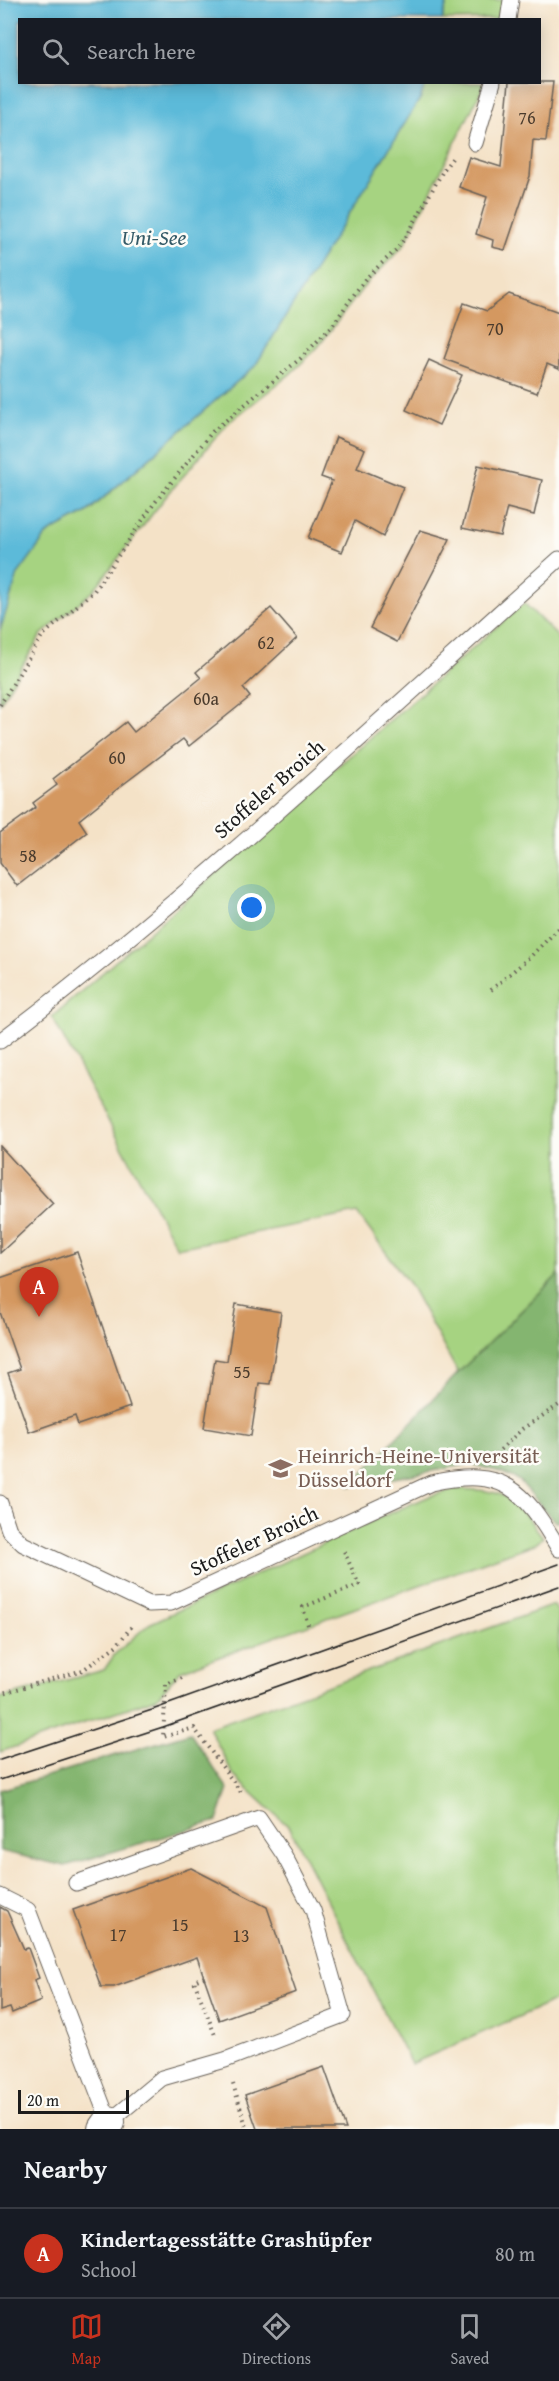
<!DOCTYPE html>
<meta charset="utf-8">
<style>
body{margin:0;font-family:"Gentium Book Plus",serif;background:#20242c;color:#f1f3f6}
.scale{position:absolute;left:18px;bottom:15px;width:111px;box-sizing:border-box;padding-left:6px;border:3px solid #1c1c1c;border-top:0;font-size:16px;line-height:21px;white-space:nowrap;color:#1c1c1c;-webkit-text-stroke:4px #fdfcf7;paint-order:stroke}
.you{position:absolute;left:252px;top:908px;width:21px;height:21px;margin:-15px;border:4px solid #fff;border-radius:50%;background:#1a73e8;box-shadow:0 0 0 9px #1a73e833}
.badge{display:grid;place-items:center;width:39px;height:39px;border-radius:50%;background:#c8321e;color:#fff;font-size:20px;font-weight:700}
.pin{position:absolute;translate:-50% -50px;filter:drop-shadow(0 2px 3px #0008)}
.pin::after{content:'';position:absolute;top:32px;width:21px;height:18px;background:inherit;clip-path:polygon(0 0,100% 0,50% 100%)}
.list{margin:0;padding:0;list-style:none}
h2{display:flex;justify-content:space-between;align-items:center;height:78px;margin:0;padding:0 24px;font-size:26px}
h2 small{font-size:20px;font-weight:400;color:#9ea1a6}
.list li{display:grid;grid-template-columns:39px 1fr auto;gap:18px;align-items:center;box-sizing:border-box;height:90px;padding:0 24px;border-top:2px solid #363941}
.list b{display:block;font-size:22px;white-space:nowrap}
.list p{margin:0;font-size:20px;white-space:nowrap;color:#9ea1a6}
.list em{font-size:20px;font-style:normal;color:#9ea1a6}
.icon{flex:none;width:33px;height:33px;fill:none;stroke:currentColor;stroke-width:2;stroke-linecap:round;stroke-linejoin:round}
.map{position:relative;flex:none;width:559px;height:2129px;overflow:hidden}
.search{position:absolute;background:#171b24;box-shadow:0 3px 15px #0003;left:18px;right:18px;top:18px;height:66px;display:flex;align-items:center;gap:15px;box-sizing:border-box;padding:0 21px;border-radius:0px;color:#9ea1a6;font-size:22px}
.sheet{height:168px;background:#171b24}
nav{display:flex;justify-content:space-around;align-items:center;box-sizing:border-box;height:84px;border-top:2px solid #363941;background:#171b24;font-size:16px;color:#9ea1a6}
nav a{display:grid;justify-items:center;gap:3px}
nav .on{color:#c8321e}
.map>svg:first-child{display:block}
</style>
<div class="map">
<svg width="559" height="2129" viewBox="0 0 559 2129">
<rect width="100%" height="100%" fill="#fdfcf7"/>
<filter id="ink" filterUnits="userSpaceOnUse"><feTurbulence type="fractalNoise" baseFrequency=".0167" numOctaves="2"/><feDisplacementMap in="SourceGraphic" scale="12" xChannelSelector="R" yChannelSelector="G"/><feConvolveMatrix kernelMatrix="1 2 1 2 8 2 1 2 1" color-interpolation-filters="sRGB"/></filter>
<filter id="wash" filterUnits="userSpaceOnUse"><feTurbulence type="fractalNoise" baseFrequency=".008" numOctaves="4" result="noise"/><feDisplacementMap in="SourceGraphic" scale="24" xChannelSelector="R" yChannelSelector="G"/><feGaussianBlur stdDeviation="1.35" result="paint"/><feColorMatrix in="noise" values="0 0 0 0 0 0 0 0 0 0 0 0 0 0 0 0 0 1.4 0 .05"/><feComposite in="paint" operator="in"/></filter>
<g filter="url(#wash)">
<rect width="100%" height="100%" fill="#f4e2c7"/>
<g fill="#a6d381" stroke="#61784e" stroke-width="1.5">
<path d="M448,0H506L502,19L442,20Z"/>
<path d="M425,83H485L404,245L362,289L318,347L289,375L228,423L164,499L93,591L41,635L0,703V630L18,574L48,533L88,512L255,366L421,97Z"/>
<path d="M524,603L559,638V1274L458,1373L410,1285L357,1213L177,1248L52,1017Z"/>
<path d="M457,1489C510,1490 511,1497 543,1537L537,1543L180,1671L157,1698L0,1752V1698L104,1670L115,1654L149,1624L381,1517L430,1496Z"/>
<path d="M554,1605L559,1615V1999L411,2064L290,1828L234,1776L209,1728Z"/>
</g>
<g fill="#84b56f" stroke="#506846" stroke-width="1.5">
<path d="M559,1274V1521L555,1522L520,1481L501,1472L470,1464L350,1486L458,1373Z"/>
<path d="M190,1733L228,1789L217,1821L65,1866L0,1851V1790Z"/>
</g>
<path fill="#5bbad9" stroke="#3c6b7a" stroke-width="1.5" d="M0,0H448L442,20H20V82L425,83L421,97L255,366L87,512L48,533L18,574L0,630Z"/>
<g id="blocks">
<g fill="#d49861">
<path d="M509,82H553L546,141L533,140L530,176L505,250L492,247L493,240L476,234L487,197L459,187L469,157L501,167Z"/>
<path d="M509,294L559,312V369L547,364L537,393L444,359L464,303L487,311Z"/>
<path d="M429,360L462,375L439,425L406,410Z"/>
<path d="M336,437L365,449L357,468L403,487L383,537L355,521L342,552L308,538L332,481L321,477Z"/>
<path d="M478,465L542,480L534,515L507,508L500,536L462,528Z"/>
<path d="M420,530L450,539L397,642L370,628Z"/>
<path d="M271,608L297,638L243,688L250,697L189,746L183,739L121,786L79,820L87,832L17,886L0,863V833L36,807L33,803L57,785L53,779L126,722L134,732L201,678L196,672Z"/>
<path d="M0,1146L53,1204L0,1253Z"/>
<path d="M77,1252L130,1407L78,1425L75,1416L29,1432L8,1373L20,1369L0,1312V1278Z"/>
<path d="M236,1304L281,1312L270,1384L259,1383L251,1436L204,1428L215,1359L227,1361Z"/>
<path d="M191,1868L267,1907L296,1992L219,2020L197,1957L114,1987H101L73,1910Z"/>
<path d="M0,1907L7,1911L24,1949L28,1948L39,1978L34,1980L41,2001L12,2013L10,2008L0,2011Z"/>
<path d="M324,2067L346,2129H257L245,2095Z"/>
</g>
</g>
</g>
<g filter="url(#ink)">
<use href="#blocks" fill-opacity="0" stroke="#686158" stroke-width="1.5"/>
<g fill="none" stroke-linecap="round" stroke-linejoin="round">
<defs>
<g id="lane">
<path d="M508,20L511,0"/>
<path d="M475,143L493,82"/>
<path d="M0,1041C196,893 376,723 559,559"/>
<path d="M0,1503L9,1530L23,1544L149,1604L171,1603L431,1483C504,1467 523,1488 559,1549"/>
<path d="M0,1896L28,1910L109,2122L162,2078L225,2060L343,2015L313,1910L284,1855L259,1818L76,1883"/>
</g>
<path id="street" d="M104,2129L109,2122"/>
</defs>
<use href="#lane" stroke="#686158" stroke-width="17"/>
<use href="#street" stroke="#686158" stroke-width="34"/>
<g stroke="#686158" stroke-width="4" stroke-dasharray="1.5 4.5" stroke-linecap="butt">
<path d="M0,705L42,636L94,591L153,505L213,431L301,358L332,326L365,279L396,250L408,234L444,169L454,156"/>
<path d="M491,990L532,955L559,928"/>
<path d="M496,1454L522,1429L559,1405"/>
<path d="M308,1625L303,1607L359,1585L344,1551"/>
<path d="M182,1678L166,1684L163,1737L194,1728L243,1795"/>
<path d="M0,1694L83,1670L117,1645L132,1626"/>
<path d="M204,1977L194,1981L215,2035"/>
<path d="M233,2084L247,2129"/>
</g>
<use href="#lane" stroke="#fff" stroke-width="15"/>
<use href="#street" stroke="#fff" stroke-width="32"/>
<g stroke="#1c1c1c" stroke-width="1.5">
<path d="M0,1760L152,1710L559,1564"/>
<path d="M0,1780L163,1727L559,1586"/>
</g>
</g>
</g>
<defs>
<symbol id="university-bare" viewBox="-9 -9 18 18"><path d="M0-5L7-2L0 1L-7-2ZM-4 1L0 2.5L4 1V4Q0 6-4 4Z" fill="#8d6e63" stroke="#fdfcf7" stroke-width="2.5" paint-order="stroke"/></symbol>
</defs>
<g fill-rule="evenodd">
<use href="#university-bare" x="264" y="1452" width="33" height="33"/>
</g>
<g text-anchor="middle" stroke-width="5" stroke-linejoin="round" paint-order="stroke">
<g font-size="18" fill="#4a3b2d">
<text x="527" y="124">76</text>
<text x="495" y="335">70</text>
<text x="266" y="649">62</text>
<text x="206" y="705">60a</text>
<text x="117" y="764">60</text>
<text x="28" y="862">58</text>
<text x="242" y="1378">55</text>
<text x="180" y="1931">15</text>
<text x="118" y="1941">17</text>
<text x="241" y="1942">13</text>
</g>
<g font-size="21" fill="#1c1c1c" stroke="#fdfcf7">
<text transform="translate(269 789) rotate(-41)" y="7">Stoffeler Broich</text>
<text transform="translate(254 1541) rotate(-25)" y="7">Stoffeler Broich</text>
</g>
<g font-size="21" fill="#785e54" stroke="#fdfcf7" text-anchor="start">
<text x="298" y="1463">Heinrich-Heine-Universität<tspan x="298" dy="24">Düsseldorf</tspan></text>
</g>
<g font-size="22" font-style="italic" fill="#355b68" stroke="#fdfcf7">
<text x="154" y="245">Uni-See</text>
</g>
</g>
</svg>
<div class="scale">20 m</div>
<div class="you"></div>
<div class="pin badge" style="left:39px;top:1317px">A</div>
<div class="search"><svg class="icon" aria-label="search" viewBox="0 0 24 24"><circle cx="10" cy="10" r="6"/><path d="M15 15l6 6"/></svg>Search here</div>
</div>
<section class="sheet">
<h2>Nearby<small></small></h2>
<ul class="list">
<li><span class="badge">A</span><div><b>Kindertagesstätte Grashüpfer</b><p>School</p></div><em>80 m</em></li>
</ul>
</section>
<nav>
<a class="on"><svg class="icon" aria-label="map" viewBox="0 0 24 24"><path d="M3 6l6-2 6 2 6-2v14l-6 2-6-2-6 2zM9 4v14M15 6v14"/></svg>Map</a>
<a><svg class="icon" aria-label="directions" viewBox="0 0 24 24"><path d="M12 3l9 9-9 9-9-9zM9 14v-3h6M13 9l2 2-2 2"/></svg>Directions</a>
<a><svg class="icon" aria-label="saved" viewBox="0 0 24 24"><path d="M7 4h10v16l-5-4-5 4z"/></svg>Saved</a>
</nav>
